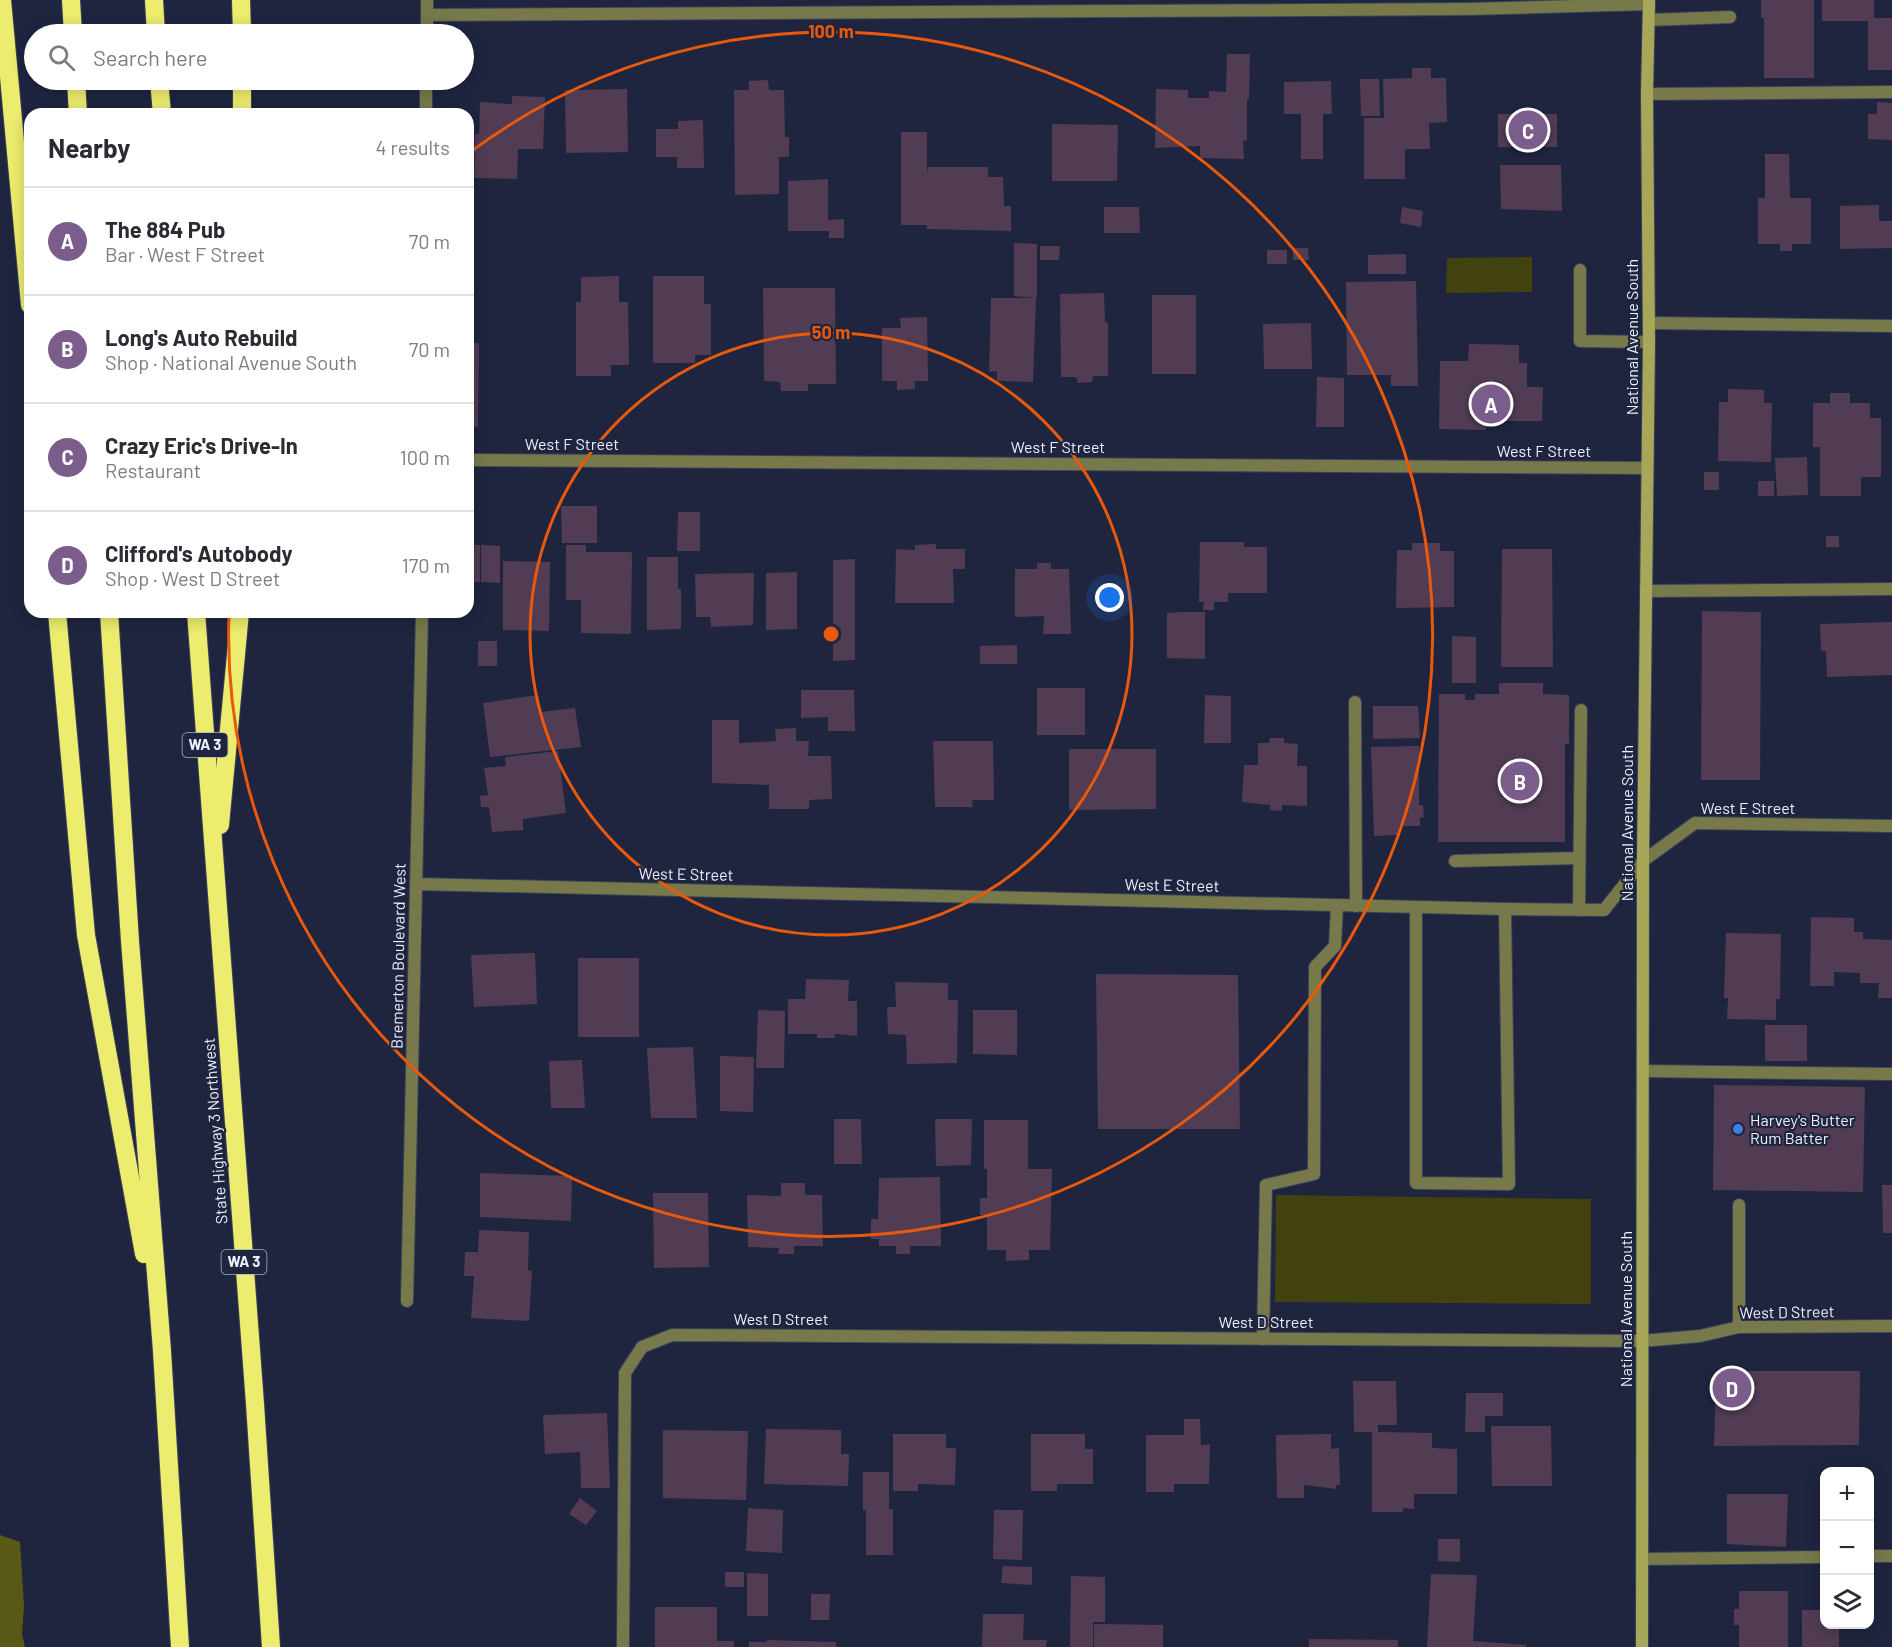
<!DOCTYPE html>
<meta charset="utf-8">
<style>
body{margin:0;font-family:Barlow,sans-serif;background:#f7f7f7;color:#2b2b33}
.controls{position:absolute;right:18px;bottom:18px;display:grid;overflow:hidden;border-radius:12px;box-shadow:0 3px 15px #0003}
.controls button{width:54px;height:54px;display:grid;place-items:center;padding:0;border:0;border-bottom:2px solid #e1e1e2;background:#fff;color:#2b2b33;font:30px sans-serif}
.you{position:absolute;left:1110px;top:598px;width:21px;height:21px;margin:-15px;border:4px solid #fff;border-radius:50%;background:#1a73e8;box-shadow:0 0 0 9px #1a73e833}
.badge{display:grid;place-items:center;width:39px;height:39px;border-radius:50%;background:#7a5d8b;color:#fff;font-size:20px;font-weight:700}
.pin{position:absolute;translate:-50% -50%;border:3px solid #fff;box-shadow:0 2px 6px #0006}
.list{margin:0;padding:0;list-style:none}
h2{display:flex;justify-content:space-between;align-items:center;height:78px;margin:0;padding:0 24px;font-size:26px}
h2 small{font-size:20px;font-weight:400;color:#7c7c81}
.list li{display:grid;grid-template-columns:39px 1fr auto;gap:18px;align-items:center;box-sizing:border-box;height:108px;padding:0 24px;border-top:2px solid #e1e1e2}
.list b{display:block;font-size:22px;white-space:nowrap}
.list p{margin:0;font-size:20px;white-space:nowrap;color:#7c7c81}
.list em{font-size:20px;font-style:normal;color:#7c7c81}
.icon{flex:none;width:33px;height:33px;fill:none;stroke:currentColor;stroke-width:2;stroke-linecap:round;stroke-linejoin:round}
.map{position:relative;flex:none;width:1892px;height:1647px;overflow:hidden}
.search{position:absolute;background:#fff;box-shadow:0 3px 15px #0003;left:24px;top:24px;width:450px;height:66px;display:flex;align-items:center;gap:15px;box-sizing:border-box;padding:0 21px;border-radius:33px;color:#7c7c81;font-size:22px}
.panel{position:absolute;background:#fff;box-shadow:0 3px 15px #0003;left:24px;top:108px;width:450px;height:510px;border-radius:18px}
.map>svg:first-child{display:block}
</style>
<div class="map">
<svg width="1892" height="1647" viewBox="0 0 1892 1647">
<rect width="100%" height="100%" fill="#1f253f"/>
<g fill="#414210">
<path d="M1532,257V292L1446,293L1447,258Z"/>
<path d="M1276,1195L1591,1199V1304L1275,1302Z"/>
</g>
<path fill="#585914" d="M0,1535L20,1542L24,1606L22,1634L25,1647H0Z"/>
<g fill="#513c54">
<path d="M1761,0H1814V78H1764V18H1761Z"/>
<path d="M1822,0H1874V18H1892V70H1868V21H1822Z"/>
<path d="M1227,54H1250L1249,99H1247V140L1243,141L1244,159L1200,158V146L1155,148L1156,89L1188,90V98H1209V91L1226,92Z"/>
<path d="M1412,68H1431V78H1446L1447,122L1429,123L1430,149H1405V179H1364V118H1384L1383,79L1412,78Z"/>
<path d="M1360,79H1379L1380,116H1361Z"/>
<path d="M768,80L769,90H784L785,137H789V157H779V194L735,195L734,90H749V81Z"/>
<path d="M1331,81L1332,114H1323V159H1301V114H1284V82Z"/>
<path d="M627,89L628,152L566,153L565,90Z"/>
<path d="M512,96L545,97L543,149H518L517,179L474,178L475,134H479L480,102L512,104Z"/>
<path d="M1877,102L1892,103V140L1868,139V114H1877Z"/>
<rect x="1498" y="114" width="59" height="33"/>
<path d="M703,120L704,168H677V157H656V129H678V121Z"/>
<path d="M1052,124L1118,125L1117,181H1052Z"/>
<path d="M901,132H927V174L928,167H988V177H1003L1004,206H1011V231L927,229V225H901Z"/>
<path d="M1765,154H1789L1790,198H1811V244H1792V251H1780V244H1758V198H1765Z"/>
<path d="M1500,165H1561L1562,211L1501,209Z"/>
<path d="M828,179V220L844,219V238H829V231H788V181Z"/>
<path d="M1879,205V221H1892V248L1840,249V206Z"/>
<path d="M1104,207H1139L1140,233H1104Z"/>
<path d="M1402,207L1423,211L1421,227L1400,223Z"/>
<path d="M1014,243L1037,244V298L1014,296Z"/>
<path d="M1040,246H1060L1059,260H1040Z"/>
<path d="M1293,248H1308L1309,260H1293Z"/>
<rect x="1267" y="250" width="20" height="14"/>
<path d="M1406,254V274H1368V255Z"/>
<path d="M619,276V302H628L629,365H611V376H576V302H581V277Z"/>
<path d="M653,276H704V304H711V355H695V363H653Z"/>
<path d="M1416,281L1418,386H1391V375H1347L1346,282Z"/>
<path d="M763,288H835L836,384H808V391H781L780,382L764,381Z"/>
<path d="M1104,293L1105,322L1108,323V376H1093L1092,382L1078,383L1076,377H1061L1060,294Z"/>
<rect x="1152" y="295" width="44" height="79"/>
<path d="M991,298H1036L1033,382L997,381V371L989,372Z"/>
<path d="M927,317L928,381H915V389L897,390V381H882V328H901L900,318Z"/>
<path d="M1311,323L1312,369H1264L1263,324Z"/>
<path d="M468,343H479L478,427L468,426Z"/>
<path d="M1469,344L1519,345V363H1527V387H1543L1542,421H1490V425H1486V430L1439,429L1440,361H1468Z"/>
<path d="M1317,377L1344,378V427H1316Z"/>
<path d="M1728,389L1764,390V403H1772L1771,462L1718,461L1719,402H1728Z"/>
<path d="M1830,393H1850V403H1870V418H1881V477H1861V496H1820V447H1813V403H1830Z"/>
<path d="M1807,457L1808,495L1777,496L1775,458Z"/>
<rect x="1704" y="472" width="15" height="18"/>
<rect x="1758" y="481" width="16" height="15"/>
<path d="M561,506H597V543H562Z"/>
<path d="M678,512H700V551H677Z"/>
<rect x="1826" y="536" width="13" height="11"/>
<path d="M1200,542H1244V547H1267V593H1228V602H1214V610H1203L1204,602H1199Z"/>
<path d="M1412,543H1440V551H1454V607L1396,608L1397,550H1412Z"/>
<path d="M936,544V549H965V569H953L954,603H895L896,549L915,550V545Z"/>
<rect x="468" y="545" width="12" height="37"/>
<path d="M481,545L500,546V583L481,582Z"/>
<path d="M566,545H586V552H632L631,634L581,633V600H566Z"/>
<path d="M1502,549H1552L1553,667H1501Z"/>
<path d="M647,557H678V589H681V629L647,630Z"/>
<path d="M855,559V660L833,661V560Z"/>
<path d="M503,561L550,562L549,631L503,630Z"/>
<path d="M1037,563H1051V569H1069L1071,634H1043L1044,616L1015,617V569H1037Z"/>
<path d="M797,572V629L766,630V573Z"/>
<path d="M754,573L753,625L711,627L710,617H696L695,574Z"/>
<path d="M1702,611L1761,612L1760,780H1701Z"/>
<path d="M1181,612H1205V659L1167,658V613Z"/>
<path d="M1892,622V675L1827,677L1826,651H1821L1820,624Z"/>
<path d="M1452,636L1476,637V683H1452Z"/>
<rect x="478" y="641" width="19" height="25"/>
<path d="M1017,645V664H980V646Z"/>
<path d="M1499,683H1543V694L1569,695V744H1565V842H1438L1439,694H1465V700H1475V694H1499Z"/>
<rect x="1037" y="688" width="48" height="47"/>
<path d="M801,690H854L855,731H828V717L801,718Z"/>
<path d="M538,695L541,712L575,708L581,747L490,757L483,703Z"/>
<path d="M1205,695L1231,696V743H1204Z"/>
<path d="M1373,706H1418L1420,738L1373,739Z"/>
<path d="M712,720H739V743L776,741L775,729L796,728V741H809L808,756H831L832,799L809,800V809H769V785L712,783Z"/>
<path d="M1270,738H1284V743L1298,744L1297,766H1307V806L1282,805V811L1270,810V805L1242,802L1244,765H1258V743H1269Z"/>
<path d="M933,741H993L994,800H972L973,807H935Z"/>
<path d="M1419,746V805H1423L1424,817L1420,818V826H1399V835L1374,836L1371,747Z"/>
<path d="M1069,749H1156V809L1069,810Z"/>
<path d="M558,751L566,813L523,819V830L492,832L489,807H481L480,796L488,795L484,768L506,766L505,757Z"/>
<path d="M1811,917L1854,918V932H1863V939L1892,940V998H1878L1879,983H1860V973L1834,972V986H1810Z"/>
<path d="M1726,933L1781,934L1780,999H1776V1020L1727,1019L1728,998H1724Z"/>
<path d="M535,953L537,1004L474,1007L471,955Z"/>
<rect x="578" y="958" width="61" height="79"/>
<path d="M1096,974L1238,975L1240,1129H1098Z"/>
<path d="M806,979L849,980L848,1001H857V1036L835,1034V1038H817V1034H788V999H805Z"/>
<path d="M895,982L948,983V1000H958L957,1063L907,1064L906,1035L888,1034L887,1007H896Z"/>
<path d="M758,1010L785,1011L784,1068H756Z"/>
<path d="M973,1010H1017V1055L973,1054Z"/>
<rect x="1765" y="1025" width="42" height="36"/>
<path d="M693,1047L697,1118H651L647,1048Z"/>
<path d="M720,1056L754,1057L753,1112L720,1111Z"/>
<path d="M582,1060L585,1108H551L549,1061Z"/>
<path d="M1714,1085L1865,1087L1863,1192L1713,1190Z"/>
<path d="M834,1119H861L862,1164H834Z"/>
<path d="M935,1119H972L971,1165L936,1166Z"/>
<path d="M984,1120H1028V1169H1052L1050,1250H1029V1260L1006,1261V1250H987V1215H980V1198H987V1169H984Z"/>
<path d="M480,1173L572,1176L571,1221L480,1217Z"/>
<path d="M940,1177L941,1246H910V1254H896V1246H879V1239H871V1219H878L879,1178Z"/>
<path d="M781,1183H805V1195H822L823,1246H794V1254H778L779,1248L748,1247L747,1195L781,1196Z"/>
<path d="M1882,1185H1892V1233H1883Z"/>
<path d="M653,1193H708L709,1267L654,1268Z"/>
<path d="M479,1230L529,1232L528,1270L532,1271L529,1321L471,1318L474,1276H464L465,1252H478Z"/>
<path d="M1733,1371H1860L1859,1445L1714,1446L1716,1385Z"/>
<path d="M1353,1381H1396L1397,1425H1378V1432L1432,1433V1448L1457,1449V1494H1414V1509L1403,1508V1512H1372V1432H1354Z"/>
<path d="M1466,1393H1503V1416H1485V1432H1465Z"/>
<path d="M607,1413L610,1488H581L580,1452L545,1454L543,1415Z"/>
<path d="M1184,1419H1200L1201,1445L1210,1444L1209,1484H1174V1492H1146V1435H1184Z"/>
<path d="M1491,1426H1551L1552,1486H1492Z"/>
<path d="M766,1429L841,1430V1454H849L848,1486L764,1484Z"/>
<path d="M663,1430L748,1431L746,1500L663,1498Z"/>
<path d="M893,1434H946V1448H956L955,1485L918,1484V1491H893Z"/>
<path d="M1031,1434H1085V1449H1093V1484H1057V1491H1031Z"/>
<path d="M1331,1434V1449L1339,1448L1340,1485H1336V1489L1304,1485V1498H1277L1276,1435Z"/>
<path d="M863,1472H889V1509H893V1555H866V1510H863Z"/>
<path d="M1727,1494H1788L1786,1547L1727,1544Z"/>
<path d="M580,1498L597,1511L586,1525L569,1514Z"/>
<path d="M748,1508L783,1510L782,1553L746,1551Z"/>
<path d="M994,1510H1023L1022,1560L993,1559Z"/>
<path d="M1438,1539H1460V1562L1438,1561Z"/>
<path d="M1003,1566L1032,1567V1585L1001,1583Z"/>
<rect x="725" y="1572" width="19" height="15"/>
<path d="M747,1573L768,1574V1616H747Z"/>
<path d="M1431,1574L1477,1575L1473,1641L1526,1645V1647H1427Z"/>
<path d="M1071,1576L1105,1577V1622H1093V1647H1070Z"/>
<path d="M1739,1591H1788V1647H1739V1625H1734V1609H1739Z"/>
<path d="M811,1594H830L829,1620H811Z"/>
<path d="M655,1607H717V1641H734V1647H655Z"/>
<path d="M1802,1610H1824V1624H1839V1647H1802Z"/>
<path d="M983,1614H1024L1023,1640H1047L1046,1647H982Z"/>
<path d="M1094,1624L1163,1625V1647H1094Z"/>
<path d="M1309,1639L1398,1640V1647H1309Z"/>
<path d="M767,1640L836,1642V1647H749V1642H767Z"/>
</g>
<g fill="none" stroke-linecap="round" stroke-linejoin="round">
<defs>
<g id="service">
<path d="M1649,20L1730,17"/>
<path d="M1647,94L1892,92"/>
<path d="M1580,270V341L1649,342"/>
<path d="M1646,591L1892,589"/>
<path d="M1355,702L1356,906"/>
<path d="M1455,861L1579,858"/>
<path d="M1416,907V1183L1509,1184L1505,909"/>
<path d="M1579,910L1581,710"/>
<path d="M1643,1071L1892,1074"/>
<path d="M1739,1205V1327"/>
<path d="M1263,1339L1266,1185L1314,1174L1315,967L1335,946L1337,905"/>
<path d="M1870,1556H1892"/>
<path d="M1643,1559L1824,1557"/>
<path d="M623,1647L625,1373L642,1347"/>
</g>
<g id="minor">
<path d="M427,15L1468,9L1649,4"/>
<path d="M427,34V0"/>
<path d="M426,114V80"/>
<path d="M1649,323L1892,326"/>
<path d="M468,460L1647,468"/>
<path d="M416,884L1505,909L1604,910L1643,861L1695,823L1892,826"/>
<path d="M407,1301L422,612"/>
<path d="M642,1347L672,1335L1642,1341L1700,1336L1739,1327L1892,1326"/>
</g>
<path id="secondary" d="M1642,1647L1643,861L1649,342L1647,94L1649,0"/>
<g id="motorway">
<path d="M2,0L30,305"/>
<path d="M71,0L73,34"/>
<path d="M154,0L156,34"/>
<path d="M241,0L242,34"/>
<path d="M76,80L78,114"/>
<path d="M159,80L162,114"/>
<path d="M242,80V114"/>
<path d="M57,612L86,935L144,1254"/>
<path d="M109,612L130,941L162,1351L180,1647"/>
<path d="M196,612L255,1404L271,1647"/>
<path d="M220,825L240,612"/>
</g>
</defs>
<use href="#service" stroke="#3c415a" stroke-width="14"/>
<use href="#minor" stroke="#3c415a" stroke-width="14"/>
<use href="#secondary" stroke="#3c415a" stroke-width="14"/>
<use href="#motorway" stroke="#3c415a" stroke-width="20"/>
<use href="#service" stroke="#78794a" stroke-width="12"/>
<use href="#minor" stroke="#78794a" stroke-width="12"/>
<use href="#secondary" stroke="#a7a75a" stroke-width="12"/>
<use href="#motorway" stroke="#ecec6e" stroke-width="18"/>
</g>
<g fill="none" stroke="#e8590c" stroke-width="3">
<circle cx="831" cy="634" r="301"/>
<path d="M469 153A602 602 0 1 1 229 613"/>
</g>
<circle fill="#3f7fe0" stroke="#1f253f" stroke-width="2" cx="1738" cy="1129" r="6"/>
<g text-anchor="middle" stroke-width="4.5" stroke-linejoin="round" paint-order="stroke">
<g fill="#1f253f" stroke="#aeb3c5" stroke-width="1.5">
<rect x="182.5" y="733" width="45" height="24" rx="4.5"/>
<rect x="221.5" y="1250" width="45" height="24" rx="4.5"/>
</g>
<g font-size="15" font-weight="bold" fill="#ecf0fe">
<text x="205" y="750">WA 3</text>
<text x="244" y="1267">WA 3</text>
</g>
<g font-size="16" fill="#ecf0fe" stroke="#1f253f">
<text transform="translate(1632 337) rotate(-90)" y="6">National Avenue South</text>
<text x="572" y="450">West F Street</text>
<text x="1058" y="453">West F Street</text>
<text x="1544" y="457">West F Street</text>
<text x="1748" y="814">West E Street</text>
<text transform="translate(1627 823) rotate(-90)" y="6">National Avenue South</text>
<text transform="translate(686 874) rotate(1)" y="6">West E Street</text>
<text transform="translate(1172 885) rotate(1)" y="6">West E Street</text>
<text transform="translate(398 956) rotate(-89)" y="6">Bremerton Boulevard West</text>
<text transform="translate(215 1131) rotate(-94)" y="6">State Highway 3 Northwest</text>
<text transform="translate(1626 1309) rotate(-90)" y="6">National Avenue South</text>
<text transform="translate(1787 1312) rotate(-1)" y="6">West D Street</text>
<text x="781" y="1325">West D Street</text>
<text x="1266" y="1328">West D Street</text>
</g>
<g font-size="16" fill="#ecf0fe" stroke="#1f253f" text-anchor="start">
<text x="1750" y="1126">Harvey's Butter<tspan x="1750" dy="18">Rum Batter</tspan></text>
</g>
</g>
<circle cx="831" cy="634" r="9" fill="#e8590c" stroke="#1f253f" stroke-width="3"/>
<g font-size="18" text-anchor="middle" font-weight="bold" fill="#e8590c" stroke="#1f253f" stroke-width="4.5" stroke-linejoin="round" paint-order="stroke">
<text x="831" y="38">100 m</text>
<text x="831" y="339">50 m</text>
</g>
</svg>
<div class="controls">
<button>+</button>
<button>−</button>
<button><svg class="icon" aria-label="layers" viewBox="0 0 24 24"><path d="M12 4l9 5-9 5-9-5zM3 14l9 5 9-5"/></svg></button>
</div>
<div class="you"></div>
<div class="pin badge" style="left:1491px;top:404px">A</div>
<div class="pin badge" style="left:1520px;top:781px">B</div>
<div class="pin badge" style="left:1528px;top:130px">C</div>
<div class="pin badge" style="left:1732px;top:1388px">D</div>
<div class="search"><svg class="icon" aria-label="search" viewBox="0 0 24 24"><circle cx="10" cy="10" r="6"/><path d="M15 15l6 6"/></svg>Search here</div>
<section class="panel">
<h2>Nearby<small>4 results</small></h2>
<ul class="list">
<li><span class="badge">A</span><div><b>The 884 Pub</b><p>Bar · West F Street</p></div><em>70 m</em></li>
<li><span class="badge">B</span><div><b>Long's Auto Rebuild</b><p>Shop · National Avenue South</p></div><em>70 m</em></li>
<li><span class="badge">C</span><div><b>Crazy Eric's Drive-In</b><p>Restaurant</p></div><em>100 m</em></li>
<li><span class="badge">D</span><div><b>Clifford's Autobody</b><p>Shop · West D Street</p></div><em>170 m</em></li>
</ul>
</section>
</div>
